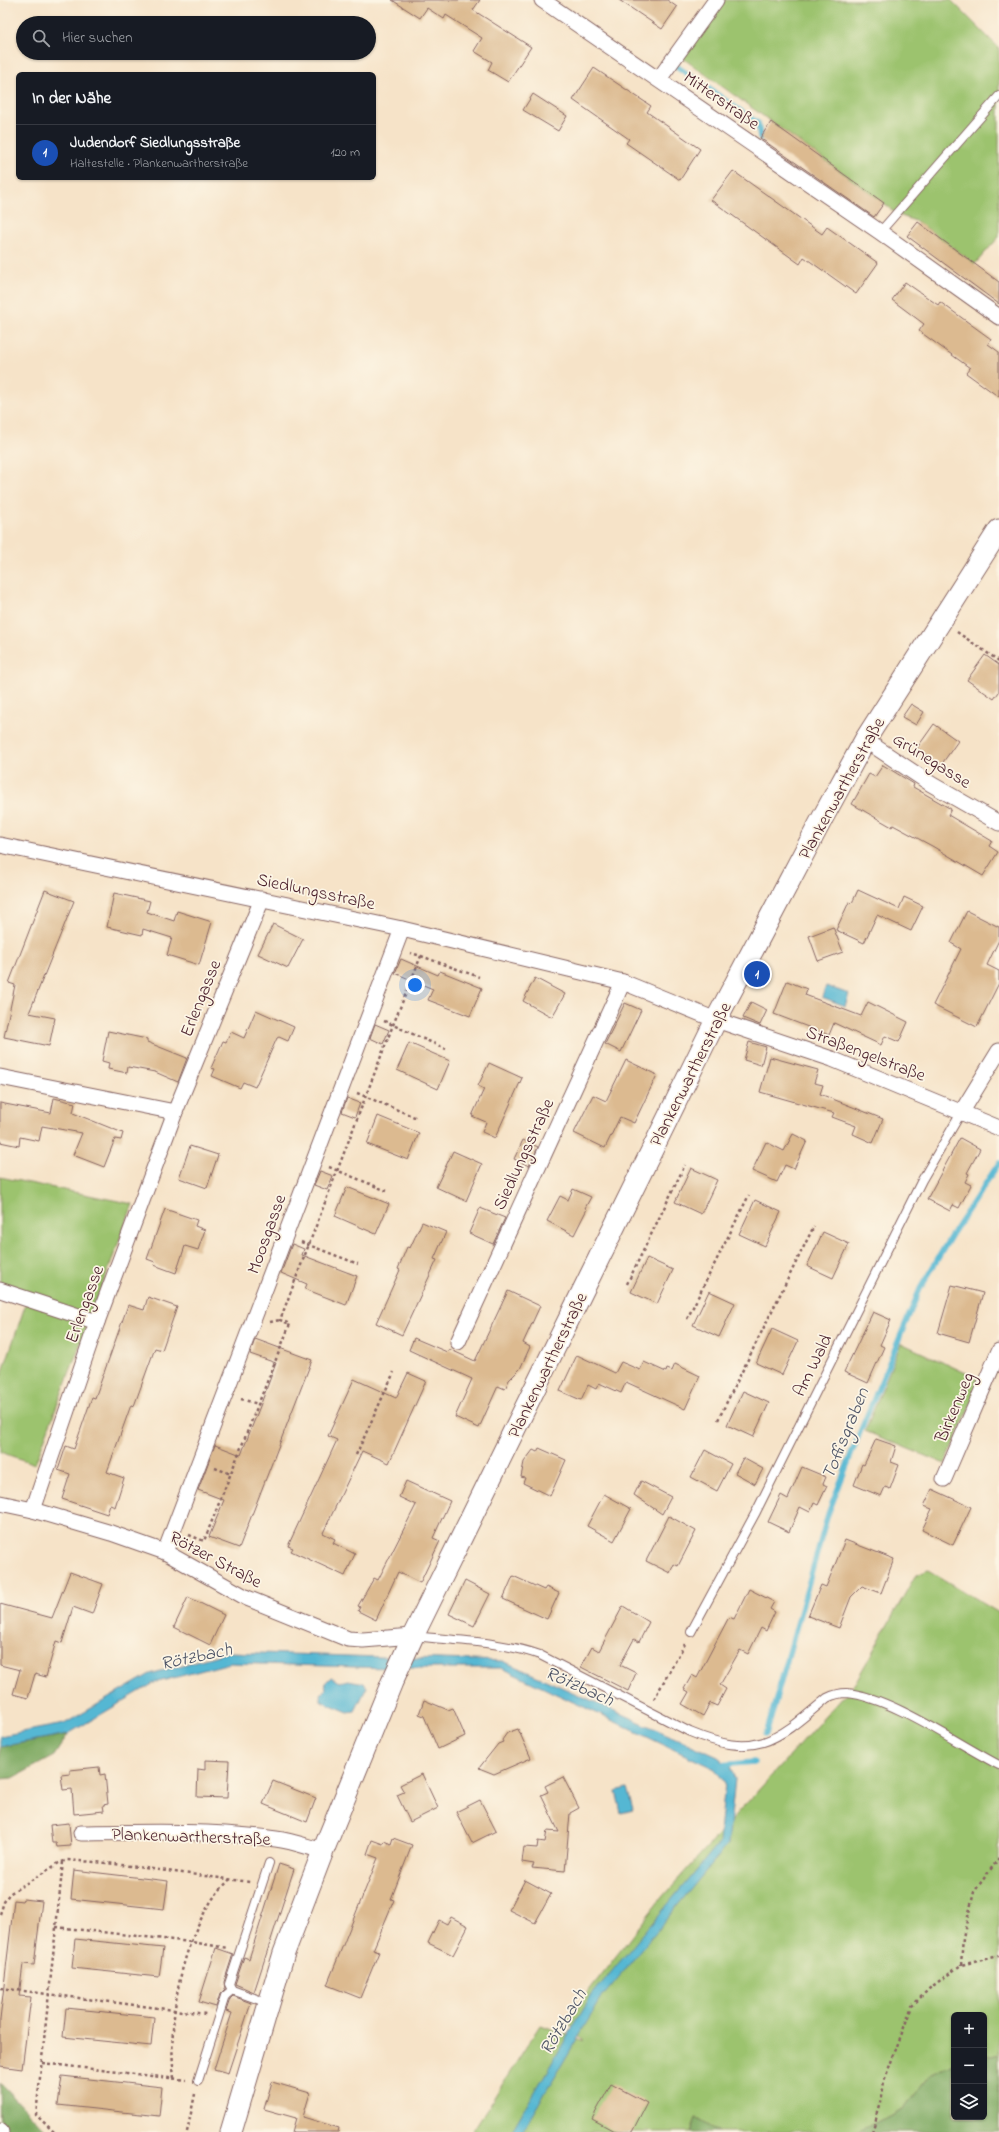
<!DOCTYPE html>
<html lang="de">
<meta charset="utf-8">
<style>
body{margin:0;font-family:"Indie Flower",sans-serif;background:#242831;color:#f1f3f6}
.controls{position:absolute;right:12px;bottom:12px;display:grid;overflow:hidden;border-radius:6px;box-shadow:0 1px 3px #0004}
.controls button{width:36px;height:36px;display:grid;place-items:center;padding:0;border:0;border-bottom:1px solid #363941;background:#171b24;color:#f1f3f6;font:20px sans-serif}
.you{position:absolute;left:415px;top:985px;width:14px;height:14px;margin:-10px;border:3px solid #fff;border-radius:50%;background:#1a73e8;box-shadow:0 0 0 6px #1a73e833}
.badge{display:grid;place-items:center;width:26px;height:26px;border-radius:50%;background:#d1495b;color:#fff;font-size:13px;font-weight:700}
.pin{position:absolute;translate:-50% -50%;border:2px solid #fff;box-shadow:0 1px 4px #0006}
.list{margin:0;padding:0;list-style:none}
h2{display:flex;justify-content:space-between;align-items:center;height:52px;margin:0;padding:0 16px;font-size:17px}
h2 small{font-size:13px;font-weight:400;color:#9ea1a6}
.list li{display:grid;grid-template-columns:26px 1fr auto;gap:12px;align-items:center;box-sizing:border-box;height:56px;padding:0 16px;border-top:1px solid #363941}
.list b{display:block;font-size:15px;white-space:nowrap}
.list p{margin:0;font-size:13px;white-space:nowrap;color:#9ea1a6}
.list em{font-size:13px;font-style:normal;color:#9ea1a6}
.icon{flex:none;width:22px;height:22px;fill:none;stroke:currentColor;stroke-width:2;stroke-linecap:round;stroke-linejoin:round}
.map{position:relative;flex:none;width:999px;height:2132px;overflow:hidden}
.search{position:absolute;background:#171b24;box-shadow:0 1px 3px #0004;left:16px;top:16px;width:360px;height:44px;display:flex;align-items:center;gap:10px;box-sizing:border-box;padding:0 14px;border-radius:22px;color:#9ea1a6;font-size:15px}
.panel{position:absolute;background:#171b24;box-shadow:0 1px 3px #0004;left:16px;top:72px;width:360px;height:108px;border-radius:6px}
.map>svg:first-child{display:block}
</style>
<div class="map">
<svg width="999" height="2132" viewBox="0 0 999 2132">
<rect width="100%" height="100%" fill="#fcf5e5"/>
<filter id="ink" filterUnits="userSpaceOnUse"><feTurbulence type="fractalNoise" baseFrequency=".025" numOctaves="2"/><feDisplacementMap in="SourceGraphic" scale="8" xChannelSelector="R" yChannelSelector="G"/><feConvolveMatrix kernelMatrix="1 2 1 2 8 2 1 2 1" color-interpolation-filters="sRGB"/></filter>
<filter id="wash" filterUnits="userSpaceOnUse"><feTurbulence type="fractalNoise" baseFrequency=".012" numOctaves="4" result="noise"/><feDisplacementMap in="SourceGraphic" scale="16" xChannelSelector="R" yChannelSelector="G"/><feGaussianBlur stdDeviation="0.9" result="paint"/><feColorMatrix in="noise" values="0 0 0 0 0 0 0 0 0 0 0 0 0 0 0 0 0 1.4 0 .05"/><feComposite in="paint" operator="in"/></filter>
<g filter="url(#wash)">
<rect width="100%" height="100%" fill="#f6e3c8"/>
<g fill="#9cc36e" stroke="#73714c">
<path d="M716,0H951L999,48V237L975,264L918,222L896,214L884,203L677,54Z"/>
<path d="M0,1177L133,1204L35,1464L0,1452V1380L29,1294L0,1284Z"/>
<path d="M901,1343L981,1380L945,1464L865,1431Z"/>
<path d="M928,1570L999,1613V2055H984V2015H954V2065L930,2076L903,2109L861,2130L860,2132H719L696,2118L691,2132H472L540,2025L584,2041L566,2020L663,1896L855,1683L915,1576Z"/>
</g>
<g fill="#7da961" stroke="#646446">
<path d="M68,1734L54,1756L13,1778L0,1779V1747Z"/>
<path d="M984,2055H999V2132H860L861,2130L903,2109L930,2076L954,2065V2117H984Z"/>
<path d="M0,2083L47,2132H1Z"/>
<path d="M696,2118L719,2132H691Z"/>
</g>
<g fill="#54b7d3" stroke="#4f6b7f">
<path d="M826,986L849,994L845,1006L822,997Z"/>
<path d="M229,1652L503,1661L718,1757L730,1767L735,1779L728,1844L600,2000L522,2132H511L592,1995L719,1843L725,1783L715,1769L501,1668H388L230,1663L154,1683L68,1734L0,1747V1736L64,1724L150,1674Z"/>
<path d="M331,1677L340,1682L348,1680L364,1683L367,1687L355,1711L348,1712L321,1701V1694L326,1689L325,1683Z"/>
<path d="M627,1788L633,1810L621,1813L616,1791Z"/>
</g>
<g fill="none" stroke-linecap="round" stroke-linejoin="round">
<g stroke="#54b7d3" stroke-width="5.5">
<path d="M672,63L758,123L760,138"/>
<path d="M766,1735L828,1514L862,1427L920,1289L951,1236L999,1163"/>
<path d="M720,1765L754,1762"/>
</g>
</g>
<g id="blocks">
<g fill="#dcba90">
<path d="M392,0H480L473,10L531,47L508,82L488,70L492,62L474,51L482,38L446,15L444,19L427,8L420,18Z"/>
<path d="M619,0H667L677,7L662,29Z"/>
<path d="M594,68L651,106L647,112L700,149L680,180L626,143L629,139L573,100Z"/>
<path d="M533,94L567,116L558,131L523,110Z"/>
<path d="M771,122L884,203L874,217L760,138Z"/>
<path d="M733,171L822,234L827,227L878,263L856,294L804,257L800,264L711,200Z"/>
<path d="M918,222L999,282V304L907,236Z"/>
<path d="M905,282L938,305L940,302L991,339L988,344L999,352V397L966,373L970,368L919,331L924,324L892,300Z"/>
<path d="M985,655L999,665V692L994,699L967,680Z"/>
<path d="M911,704L924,712L916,725L902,717Z"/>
<path d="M934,724L958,741L941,765L917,748Z"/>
<path d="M883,765L914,784L913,787L951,809L948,815L992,841L989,846L998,852L983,876L932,846L893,825L892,827L852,804L869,774L875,777Z"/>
<path d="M45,890L74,901L29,1013L55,1018L49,1046L4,1037L15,985L9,983Z"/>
<path d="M858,890L899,909L904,897L923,906L911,931L877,915L864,943L836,930L849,902L852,903Z"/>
<path d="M114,893L150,901L147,912L174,921L177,911L212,922L199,965L167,955L172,938L143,929L142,935L107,927Z"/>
<path d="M967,911L999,927V940L987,965L999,971V983L977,1027L933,1005L961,949L951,943Z"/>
<path d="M273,924L303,939L288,968L258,954Z"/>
<path d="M833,927L843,952L818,961L809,936Z"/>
<path d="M401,959L438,975L440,971L482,988L470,1016L428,1000L433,989L395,973Z"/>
<path d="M535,978L565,994L552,1017L523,1001Z"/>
<path d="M787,981L807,989L805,995L861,1016L868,1002L908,1022L899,1042L885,1036L881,1045L834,1023L829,1035L774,1014Z"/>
<path d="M751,1002L767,1010L760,1025L743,1018Z"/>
<path d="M625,1003L641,1010L621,1052L605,1044Z"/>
<path d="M256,1010L294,1027L288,1041L279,1037L277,1038L255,1087L243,1082L240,1088L212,1076L215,1069L211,1068L223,1041L226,1042L231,1032L244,1038Z"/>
<path d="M375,1024L389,1030L383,1044L370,1038Z"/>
<path d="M108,1031L147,1039V1042L187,1058L178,1082L155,1072L128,1067L127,1073L108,1069L109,1063L102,1061Z"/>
<path d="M749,1042L766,1047L761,1065L744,1060Z"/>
<path d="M409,1043L450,1061L438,1089L397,1070Z"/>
<path d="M770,1057L818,1070L814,1083L823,1085L820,1094L883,1119L873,1143L853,1134L856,1126L832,1117L834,1113L760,1092Z"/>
<path d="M626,1060L657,1075L634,1123L620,1117L605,1148L574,1133L593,1095L606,1101Z"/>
<path d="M489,1063L522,1078L495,1138L482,1132L486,1122L472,1116L484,1089L478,1086Z"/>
<path d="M54,1098L75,1103L73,1113L123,1133L121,1140L115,1139L104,1167L73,1155L82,1133L42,1126L39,1141L20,1137L19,1146L0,1142V1103L51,1113Z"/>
<path d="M347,1098L360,1103L355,1117L342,1112Z"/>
<path d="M378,1116L419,1133L408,1160L367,1144Z"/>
<path d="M793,1134L807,1141L794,1169L785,1165L777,1182L752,1171L766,1142L784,1151Z"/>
<path d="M960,1138L980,1149L967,1173L969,1174L965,1182L971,1185L959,1208L953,1205L950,1211L927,1199Z"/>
<path d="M523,1140L538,1147L529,1166L514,1159Z"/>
<path d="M190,1146L218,1155L207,1188L179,1178Z"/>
<path d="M453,1151L482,1164L466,1201L436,1187Z"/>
<path d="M691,1168L717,1180L701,1214L675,1202Z"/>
<path d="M320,1171L333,1176L327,1190L314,1185Z"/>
<path d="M347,1187L389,1204L376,1234L335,1216Z"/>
<path d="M573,1189L591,1197L585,1208L587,1209L574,1235L547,1221L560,1196L568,1200Z"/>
<path d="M755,1200L781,1212L765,1246L739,1234Z"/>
<path d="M480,1208L505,1218L493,1244L469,1233Z"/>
<path d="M165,1209L197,1220L195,1226L205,1230L198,1250L185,1246L176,1273L154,1265L155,1262L147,1259Z"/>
<path d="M422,1222L446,1232L434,1259L437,1260L402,1335L376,1323L400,1270L398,1269L407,1247L410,1248Z"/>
<path d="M823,1232L849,1244L833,1278L807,1266Z"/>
<path d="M292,1244L304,1249L302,1255L357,1276L346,1305L305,1289L307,1284L281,1273Z"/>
<path d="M647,1258L673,1270L657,1304L631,1292Z"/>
<path d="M952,1285L983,1293L969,1342L938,1333Z"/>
<path d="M508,1291L540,1306L523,1343L530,1347L520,1369L509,1380L505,1389L498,1386L479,1428L455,1417L472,1379L409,1350L414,1338L447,1352L449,1349L475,1361Z"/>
<path d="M709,1291L735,1303L719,1337L693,1325Z"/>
<path d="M148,1297L177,1307L162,1350L155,1348L134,1406L131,1405L107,1472L124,1478L115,1507L110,1505L107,1514L62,1499L70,1474L58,1470L66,1446L74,1449L92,1397L95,1398L128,1305L144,1310Z"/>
<path d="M873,1312L891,1320L880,1345L884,1347L868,1383L844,1372Z"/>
<path d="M772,1329L798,1341L782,1375L756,1363Z"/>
<path d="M255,1339L312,1360L239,1548L209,1537L224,1500L198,1490L215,1445L241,1455L262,1401L276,1363L250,1354Z"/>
<path d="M577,1355L615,1373L621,1362L640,1370L644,1362L666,1372L667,1369L672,1371L675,1364L700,1376L685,1409L626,1382L621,1393L599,1383L596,1389L588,1385L581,1400L560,1391Z"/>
<path d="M408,1373L426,1381L389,1463L362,1451L323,1533L335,1539L333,1543L355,1554L345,1576L291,1551L293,1548L288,1546L337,1440L328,1436L354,1379L396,1398Z"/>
<path d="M743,1391L769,1403L753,1437L727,1425Z"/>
<path d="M876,1439L896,1446L891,1462L899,1465L890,1489L885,1487L881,1496L854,1485L862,1464L864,1465Z"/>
<path d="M539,1448L566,1460L550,1496L523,1483L525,1478L521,1477L524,1462L533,1450L537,1452Z"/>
<path d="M705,1450L731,1464L717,1491L691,1477Z"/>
<path d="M743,1458L763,1469L755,1484L735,1473Z"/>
<path d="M802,1467L826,1477L823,1484L827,1486L818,1505L814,1503L810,1512L800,1507L789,1532L768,1522L781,1495L788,1499Z"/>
<path d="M406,1481L450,1501L433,1538L440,1541L420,1583L398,1572L376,1620L358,1611L360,1607L358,1606L374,1578L378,1580L416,1505L399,1497Z"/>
<path d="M641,1481L671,1497L662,1514L634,1495Z"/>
<path d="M932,1489L971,1507L953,1545L922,1530L932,1509L924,1506Z"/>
<path d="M604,1494L631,1509L614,1541L587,1526Z"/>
<path d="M669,1516L696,1531L678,1566L674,1564L670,1573L646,1561Z"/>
<path d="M845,1540L894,1559L881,1593L862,1586L851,1597L839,1628L808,1616L821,1585L826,1587Z"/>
<path d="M70,1572L103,1584L92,1614L73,1607L62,1643L56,1641L46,1677L35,1674L28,1698L13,1694L20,1670L0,1665V1604L52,1618Z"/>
<path d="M513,1576L544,1590L546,1587L559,1593L547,1619L503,1599Z"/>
<path d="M465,1581L490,1594L474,1626L449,1614Z"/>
<path d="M749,1589L774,1602L770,1609L775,1612L766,1631L761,1628L748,1654L740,1650L720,1685L726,1689L717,1706L710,1703L703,1716L682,1704L689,1692L684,1689L692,1675L697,1678L729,1617L734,1619Z"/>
<path d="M188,1597L224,1615L210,1645L174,1627Z"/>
<path d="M623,1606L649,1622L639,1642L634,1639L620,1665L636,1673L628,1691L581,1667L592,1647L599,1651Z"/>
<path d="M424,1700L448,1710L453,1708L465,1736L438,1749L424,1716L419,1714Z"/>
<path d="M518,1729L531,1758L494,1774L479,1768L498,1744L503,1742L502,1740L507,1733Z"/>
<path d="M205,1760L229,1761L227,1798L197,1797L198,1769L205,1770Z"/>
<path d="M99,1767L100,1775L105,1774L108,1804L103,1805L104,1811L74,1814L72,1789L63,1790L61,1775L70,1774V1770Z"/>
<path d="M422,1774L438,1808L410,1822L397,1795L404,1792L400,1785Z"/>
<path d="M563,1777L579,1808L570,1813L565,1871L532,1868L534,1864L522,1862L524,1847L537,1848L538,1841L545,1842L547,1831L559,1832L541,1795L548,1792L545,1786Z"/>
<path d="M273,1781L316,1798L307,1822L263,1804Z"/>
<path d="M480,1800L496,1831L472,1843L456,1812Z"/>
<path d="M69,1823L71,1846L57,1847L56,1843H52L50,1825Z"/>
<path d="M393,1838L412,1845L391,1899L394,1900L373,1950L379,1952L360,1998L327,1985L378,1858L367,1854L372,1840L383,1844L384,1841L391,1844Z"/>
<path d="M279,1864L294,1869L254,1992L235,1984L244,1957L249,1959Z"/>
<path d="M74,1870L168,1881L164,1909L71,1899Z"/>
<path d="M525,1880L551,1894L535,1923L509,1910Z"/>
<path d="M23,1899L42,1901L34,1965L23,1964L19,1996L31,1997L22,2069L0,2066V2020L14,1900L22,1901Z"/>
<path d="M451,1917L468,1926L453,1955L428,1943L439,1920L447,1924Z"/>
<path d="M75,1939L163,1948L159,1977L72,1968Z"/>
<path d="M216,1948L233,1954L224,1982L225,1989L220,1994L216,2007L199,2002Z"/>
<path d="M233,1996L251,2003L228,2073L214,2069L232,2013L226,2011L230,1999Z"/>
<path d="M66,2008L154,2017L151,2046L63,2037Z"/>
<path d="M62,2076L162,2087L159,2116L58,2105Z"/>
<path d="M272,2082L310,2093L303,2117L339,2128L338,2132H292L296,2118L264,2109Z"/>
<path d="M611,2084L647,2103L632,2132H616L592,2119Z"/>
</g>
</g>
</g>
<g filter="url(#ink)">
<use href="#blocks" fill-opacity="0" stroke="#866462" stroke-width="1"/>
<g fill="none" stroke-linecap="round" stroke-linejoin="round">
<defs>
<g id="lane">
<path d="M880,232L999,96"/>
<path d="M691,1632L756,1512L922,1180L961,1113"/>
<path d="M414,1636C455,1641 500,1641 540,1655L690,1732C757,1760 776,1741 827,1698C833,1695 840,1693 847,1693C891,1697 958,1744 999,1765"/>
<path d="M232,1990L229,1984L269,1863"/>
<path d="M198,2081L225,1996L232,1990L268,2003"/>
</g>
<g id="street">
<path d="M542,0L880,232L999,317"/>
<path d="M659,79L716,0"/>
<path d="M865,740L931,784L999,823"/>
<path d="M0,845L402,929L623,982L716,1020L832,1059L999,1128"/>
<path d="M0,1077L175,1112"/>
<path d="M961,1113L999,1051"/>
<path d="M0,1290L97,1322"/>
<path d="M458,1342L623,982"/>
<path d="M944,1479L999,1351"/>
<path d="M0,1503L33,1510L111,1533L165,1552L247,1598L348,1639L363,1640L413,1636"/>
<path d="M33,1510L97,1322L175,1112L262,899"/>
<path d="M165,1552L402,929"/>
<path d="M81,1833C146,1832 212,1830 276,1839C292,1841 308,1847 323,1851"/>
<path d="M0,2131L1,2132"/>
</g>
<path id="secondary" d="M231,2132L284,1953L323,1851L392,1682L413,1636L716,1020L823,817L865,740L999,530"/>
</defs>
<use href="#lane" stroke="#866462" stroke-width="10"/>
<use href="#street" stroke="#866462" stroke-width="17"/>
<use href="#secondary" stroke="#866462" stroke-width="23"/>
<g stroke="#866462" stroke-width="2.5" stroke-dasharray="3 3" stroke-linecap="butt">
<path d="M957,632L999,661"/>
<path d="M421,956L479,977"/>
<path d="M384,1021L446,1049"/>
<path d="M357,1093L417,1118"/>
<path d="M329,1167L387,1191"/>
<path d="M301,1242L358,1264"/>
<path d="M627,1284L685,1165"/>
<path d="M687,1319L749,1195"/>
<path d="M270,1322L280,1320"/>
<path d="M241,1399L258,1404"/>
<path d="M718,1420L814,1226"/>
<path d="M356,1455L394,1372"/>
<path d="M215,1468L231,1474"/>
<path d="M189,1535L204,1541L290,1324L280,1320L393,1025L421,956L411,953"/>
<path d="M654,1699L685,1644"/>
<path d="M0,1914L4,1902L9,1894L59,1863L67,1860L107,1863L250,1882"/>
<path d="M56,1927L191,1942L228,1948"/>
<path d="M961,1965L963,1937L974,1892L999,1858"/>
<path d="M0,1988L206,2014"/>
<path d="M42,2063L186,2080"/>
<path d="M174,2078C168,2024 179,1952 209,1905C214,1895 223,1887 230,1879"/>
<path d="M54,2132L36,2115L63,1862"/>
<path d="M187,2132L195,2094"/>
<path d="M872,2132L881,2103L884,2081L912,2006L930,1988L961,1965L999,1956"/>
</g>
<use href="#lane" stroke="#fff" stroke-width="8"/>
<use href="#street" stroke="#fff" stroke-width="15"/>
<use href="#secondary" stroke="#fff" stroke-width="21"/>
</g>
</g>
<g text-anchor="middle" stroke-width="3.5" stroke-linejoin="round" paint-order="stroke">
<g font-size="18" fill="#4a1f2b" stroke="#fcf5e5">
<text transform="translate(722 100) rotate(35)" y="6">Mitterstraße</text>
<text transform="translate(932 760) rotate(32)" y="6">Grünegasse</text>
<text transform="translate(841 788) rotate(-61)" y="6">Plankenwartherstraße</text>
<text transform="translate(316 891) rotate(12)" y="6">Siedlungsstraße</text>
<text transform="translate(200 998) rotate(-68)" y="6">Erlengasse</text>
<text transform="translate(866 1053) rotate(21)" y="6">Straßengelstraße</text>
<text transform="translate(690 1074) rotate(-63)" y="6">Plankenwartherstraße</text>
<text transform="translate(523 1154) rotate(-65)" y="6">Siedlungsstraße</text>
<text transform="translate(266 1234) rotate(-70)" y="6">Moosgasse</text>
<text transform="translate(84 1304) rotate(-70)" y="6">Erlengasse</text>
<text transform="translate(547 1365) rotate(-64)" y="6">Plankenwartherstraße</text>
<text transform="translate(812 1365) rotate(-64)" y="6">Am Wald</text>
<text transform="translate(954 1407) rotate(-67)" y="6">Birkenweg</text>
<text transform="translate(216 1559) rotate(28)" y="6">Rötzer Straße</text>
<text transform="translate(191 1836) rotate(2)" y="6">Plankenwartherstraße</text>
</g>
<g font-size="19" font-style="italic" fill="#4e5466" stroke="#fcf5e5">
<text transform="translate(844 1433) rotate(-68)" y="7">Toffisgraben</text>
<text transform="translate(196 1655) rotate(-12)" y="7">Rötzbach</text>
<text transform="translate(580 1685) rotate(24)" y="7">Rötzbach</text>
<text transform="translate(562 2021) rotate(-59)" y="7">Rötzbach</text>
</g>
</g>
</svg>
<div class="controls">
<button>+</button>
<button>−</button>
<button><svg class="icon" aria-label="layers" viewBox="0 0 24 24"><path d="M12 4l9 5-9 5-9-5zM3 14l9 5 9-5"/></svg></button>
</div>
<div class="you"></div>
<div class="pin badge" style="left:757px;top:974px;background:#1a4fb4">1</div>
<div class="search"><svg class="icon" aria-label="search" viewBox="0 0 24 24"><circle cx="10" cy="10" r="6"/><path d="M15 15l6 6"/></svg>Hier suchen</div>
<section class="panel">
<h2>In der Nähe<small></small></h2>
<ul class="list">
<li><span class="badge" style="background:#1a4fb4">1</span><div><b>Judendorf Siedlungsstraße</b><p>Haltestelle · Plankenwartherstraße</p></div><em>120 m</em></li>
</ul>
</section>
</div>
